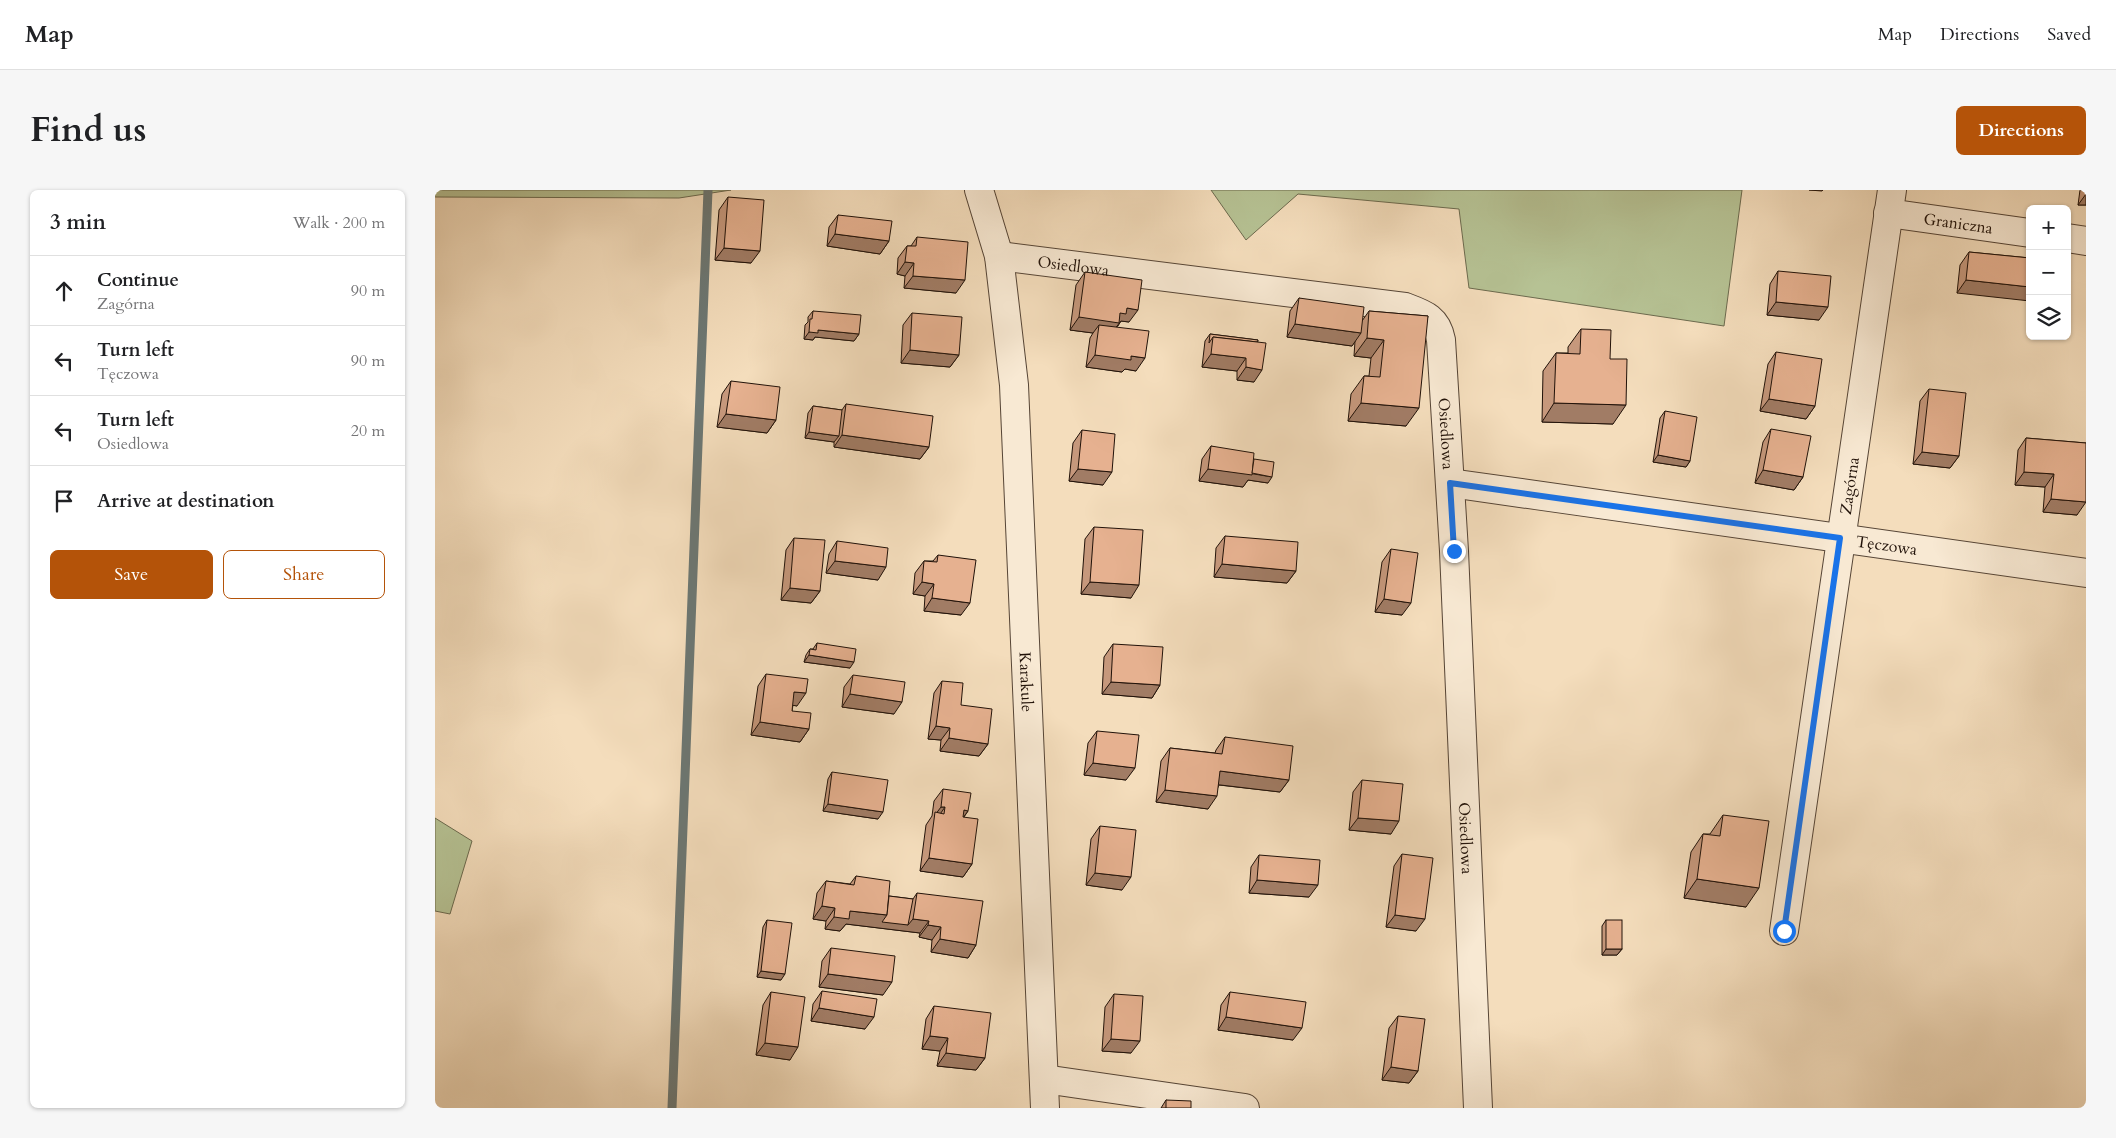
<!DOCTYPE html>
<meta charset="utf-8">
<style>
body{margin:0;font-family:Cardo,serif;background:#f6f6f6;color:#202124}
.controls{position:absolute;right:15px;top:15px;display:grid;overflow:hidden;border-radius:8px;box-shadow:0 1px 4px #0004}
.controls button{width:45px;height:45px;display:grid;place-items:center;padding:0;border:0;border-bottom:1px solid #e0e0e0;background:#fff;color:#202124;font:25px sans-serif}
.stop{position:absolute;width:15px;height:15px;margin:-11px;border:4px solid #1a73e8;border-radius:50%;background:#fff}
.stop.end{background:#1a73e8;border-color:#fff;box-shadow:0 1px 5px #0008}
.list{margin:0;padding:0;list-style:none}
h2{display:flex;justify-content:space-between;align-items:center;height:65px;margin:0;padding:0 20px;font-size:21px}
h2 small{font-size:16px;font-weight:400;color:#757577}
.list li{display:grid;grid-template-columns:32px 1fr auto;gap:15px;align-items:center;box-sizing:border-box;height:70px;padding:0 20px;border-top:1px solid #e0e0e0}
.list b{display:block;font-size:19px;white-space:nowrap}
.list p{margin:0;font-size:16px;white-space:nowrap;color:#757577}
.list em{font-size:16px;font-style:normal;color:#757577}
.actions{display:flex;gap:10px;padding:15px 20px}
.actions a{flex:1;padding:11px 0;border:1px solid #b45309;border-radius:8px;text-align:center;font-size:18px;color:#b45309}
.actions .main{background:#b45309;color:#fff}
.icon{flex:none;width:28px;height:28px;fill:none;stroke:currentColor;stroke-width:2;stroke-linecap:round;stroke-linejoin:round}
.map{position:relative;flex:none;width:1651px;height:918px;overflow:hidden;border-radius:8px}
header{display:flex;align-items:center;gap:30px;box-sizing:border-box;height:70px;padding:0 25px;background:#fff;border-bottom:1px solid #e0e0e0}
header strong{font-size:24px}
nav{display:flex;gap:28px;margin-inline-start:auto;font-size:18px}
.intro{display:flex;align-items:center;justify-content:space-between;box-sizing:border-box;height:120px;padding:0 30px}
h1{margin:0;font-size:35px}
.button{padding:12px 22px;border-radius:8px;background:#b45309;color:#fff;font-size:18px;font-weight:700}
main{display:flex;gap:30px;padding:0 30px}
aside{flex:1;background:#fff;border-radius:8px;box-shadow:0 1px 4px #0004}
.map>svg:first-child{display:block}
</style>
<header>
<strong>Map</strong>
<nav><a>Map</a><a>Directions</a><a>Saved</a></nav>
</header>
<div class="intro"><h1>Find us</h1><a class="button">Directions</a></div>
<main>
<aside>
<h2>3 min<small>Walk · 200 m</small></h2>
<ul class="list">
<li><svg class="icon" aria-label="ahead" viewBox="0 0 24 24"><path d="M12 20V5M6 11l6-6 6 6"/></svg><div><b>Continue</b><p>Zagórna</p></div><em>90 m</em></li>
<li><svg class="icon" aria-label="left" viewBox="0 0 24 24"><path d="M17 20v-9H6M10 6l-5 5 5 5"/></svg><div><b>Turn left</b><p>Tęczowa</p></div><em>90 m</em></li>
<li><svg class="icon" aria-label="left" viewBox="0 0 24 24"><path d="M17 20v-9H6M10 6l-5 5 5 5"/></svg><div><b>Turn left</b><p>Osiedlowa</p></div><em>20 m</em></li>
<li><svg class="icon" aria-label="arrive" viewBox="0 0 24 24"><path d="M6 21V4h12l-3 4 3 4H6"/></svg><div><b>Arrive at destination</b></div></li>
</ul>
<div class="actions"><a class="main">Save</a><a>Share</a></div>
</aside>
<div class="map">
<svg width="1651" height="918" viewBox="0 0 1651 918">
<rect width="100%" height="100%" fill="#f4ddbc"/>
<filter id="stains"><feTurbulence type="fractalNoise" baseFrequency=".004" numOctaves="4"/><feColorMatrix values="0 0 0 0 .2 0 0 0 0 .09 0 0 0 0 .02 0 0 0 .5 -.17"/></filter>
<radialGradient id="worn" r=".72"><stop offset=".6" stop-color="#630" stop-opacity="0"/><stop offset="1" stop-color="#630" stop-opacity=".3"/></radialGradient>
<g fill="#b6c294" stroke="#6c6a4e">
<path d="M0,0H296L244,8L0,7Z"/>
<path d="M776,0H1307L1289,136L1034,98L1024,19L863,4L811,50Z"/>
<path d="M0,628L37,651L15,724L0,721Z"/>
</g>
<g fill="none" stroke-linecap="round" stroke-linejoin="round">
<path stroke="#6c7773" stroke-width="9" d="M237,918L273,0"/>
<defs>
<g id="minor">
<path id="s1" d="M544,0L564,66L579,195L610,918"/>
<path id="s2" d="M1453,23L1595,43"/>
<path d="M1632,48L1651,51"/>
<path id="s3" d="M564,66L970,117C989,124 1002,128 1006,150L1019,361L1043,918"/>
<path id="s4" d="M1015,293L1651,383"/>
<path id="s5" d="M1349,741L1457,0"/>
<path d="M609,889L810,918"/>
</g>
</defs>
<use href="#minor" stroke="#564536" stroke-width="30"/>
<use href="#minor" stroke="#f8e9d3" stroke-width="28"/>
</g>
<g fill="#c6987c" stroke="#211209">
<path d="M1645,0H1651V15H1643Z"/>
<path d="M293,7L316,73L280,70L284,20Z"/>
<path d="M403,25L454,51L445,64L392,56L394,37Z"/>
<path d="M482,47L521,103L469,98L470,86L462,84L463,68L472,56H476Z"/>
<path d="M1534,62L1595,68L1522,103L1525,75Z"/>
<path d="M1343,81L1384,130L1332,125L1335,94Z"/>
<path d="M650,82L694,132L686,131L683,136L681,137L701,181L690,179L687,182L651,177L655,148L658,143L635,140L641,95Z"/>
<path d="M864,108L927,131L934,121L993,126L971,236L913,231L916,204L929,186H934L936,168L919,166L920,151L917,156L852,147L855,121Z"/>
<path d="M378,121L424,144L419,151L380,147L378,150L369,149L370,135L373,132V127Z"/>
<path d="M477,123L524,165L515,177L466,173L468,135Z"/>
<path d="M1146,139L1175,169L1178,234L1107,232L1108,181L1121,163H1133V157Z"/>
<path d="M775,144L823,150L819,192L802,190V181L767,177L770,151Z"/>
<path d="M1341,162L1380,216L1371,229L1325,221L1333,174Z"/>
<path d="M296,191L341,230L332,243L282,237L287,204Z"/>
<path d="M1494,199L1524,266L1515,278L1478,274L1485,211Z"/>
<path d="M411,214L494,257L485,269L399,257V252L370,248L373,223L378,216L407,220Z"/>
<path d="M1230,221L1255,271L1251,277L1218,272L1225,228Z"/>
<path d="M1336,239L1368,287L1359,300L1320,293L1328,252Z"/>
<path d="M647,240L668,295L634,291L638,253Z"/>
<path d="M1591,248L1651,253L1642,325L1608,322L1610,297L1580,295L1583,260Z"/>
<path d="M776,256L819,269L833,293L813,290L808,297L764,291L767,269Z"/>
<path d="M659,337L696,408L646,404L650,349Z"/>
<path d="M790,346L861,381L852,393L779,387L781,358Z"/>
<path d="M359,348L385,401L376,413L346,410L351,360Z"/>
<path d="M402,351L443,390L391,383L394,364Z"/>
<path d="M956,359L967,425L940,422L947,372Z"/>
<path d="M503,365L526,425L489,421L490,406L478,404L480,383L489,371H498Z"/>
<path d="M382,453L415,478L369,472L371,465L375,459H378Z"/>
<path d="M678,454L725,495L717,508L667,504L669,467Z"/>
<path d="M331,484L362,516L358,515L357,521L374,539L365,552L316,545L323,496Z"/>
<path d="M418,485L459,524L407,517L409,497Z"/>
<path d="M507,491L526,515L553,554L544,566L505,561L506,550L493,549L499,503Z"/>
<path d="M662,541L691,590L649,585L653,553Z"/>
<path d="M790,547L854,590L845,602L784,595L773,619L721,612L726,571L735,558L780,563L781,560Z"/>
<path d="M397,582L443,629L388,621L393,589Z"/>
<path d="M927,590L956,644L914,640L918,602Z"/>
<path d="M508,599L533,621L529,627L537,674L528,687L485,681L491,635L497,626L499,611Z"/>
<path d="M1288,625L1311,717L1249,708L1256,662L1268,644H1275Z"/>
<path d="M665,636L687,700L651,695L656,649Z"/>
<path d="M967,664L981,741L951,737L959,676Z"/>
<path d="M824,665L874,707L814,703L816,677Z"/>
<path d="M421,686L454,706L478,709L482,703L541,755L533,768L496,762L497,750L484,747L485,743L411,734L405,741L390,739L391,731L378,729L382,703L391,691L415,694Z"/>
<path d="M332,730L346,790L322,787L328,737Z"/>
<path d="M1171,730L1187,759L1182,765H1167V736Z"/>
<path d="M396,758L448,805L384,797L387,771Z"/>
<path d="M387,801L430,839L376,831L378,814Z"/>
<path d="M336,802L355,870L321,865L328,815Z"/>
<path d="M795,802L858,850L783,840L786,815Z"/>
<path d="M679,804L696,863L667,861L670,817Z"/>
<path d="M499,816L550,868L541,880L502,876L505,861L487,859L491,829Z"/>
<path d="M963,826L983,881L974,893L947,890L954,838Z"/>
<path d="M731,910L756,918H726Z"/>
</g>
<g fill="#a17c65" stroke="#211209">
<path d="M1374,0H1388L1387,1Z"/>
<path d="M1651,4V15H1643Z"/>
<path d="M400,44L454,51L445,64L392,56Z"/>
<path d="M289,58L325,61L316,73L280,70Z"/>
<path d="M470,72L479,73L470,86L462,84Z"/>
<path d="M478,86L530,90L521,103L469,98Z"/>
<path d="M1531,90L1595,97V111L1522,103Z"/>
<path d="M1341,112L1393,117L1384,130L1332,125Z"/>
<path d="M692,118L703,120L694,132L686,131L675,145L664,135L658,143L635,140L644,127L685,123Z"/>
<path d="M860,134L926,143L917,156L852,147Z"/>
<path d="M383,140L424,144L419,151L380,147L378,150L369,149L374,142Z"/>
<path d="M932,148L949,150L936,168L919,166Z"/>
<path d="M475,160L524,165L515,177L466,173Z"/>
<path d="M776,164L811,168L802,181L767,177Z"/>
<path d="M660,165L696,166L710,168L701,181L690,179L687,182L651,177Z"/>
<path d="M811,177L827,180L819,192L802,190Z"/>
<path d="M1334,209L1380,216L1371,229L1325,221Z"/>
<path d="M926,213L984,218L971,236L913,231Z"/>
<path d="M1119,213L1191,215L1178,234L1107,232Z"/>
<path d="M291,224L341,230L332,243L282,237Z"/>
<path d="M374,242L404,246L399,252L370,248Z"/>
<path d="M407,245L494,257L485,269L399,257Z"/>
<path d="M1487,262L1524,266L1515,278L1478,274Z"/>
<path d="M1223,265L1255,271L1251,277L1218,272Z"/>
<path d="M643,279L677,282L668,295L634,291Z"/>
<path d="M773,279L813,283L837,287L833,293L813,290L808,297L764,291Z"/>
<path d="M1328,280L1368,287L1359,300L1320,293Z"/>
<path d="M1589,282L1619,284L1610,297L1580,295Z"/>
<path d="M1616,309L1651,312L1642,325L1608,322Z"/>
<path d="M400,371L451,377L443,390L391,383Z"/>
<path d="M787,374L861,381L852,393L779,387Z"/>
<path d="M487,392L499,394L490,406L478,404Z"/>
<path d="M655,392L704,395L696,408L646,404Z"/>
<path d="M355,398L385,401L376,413L346,410Z"/>
<path d="M497,408L535,413L526,425L489,421Z"/>
<path d="M949,409L976,413L967,425L940,422Z"/>
<path d="M374,465L419,472L415,478L369,472Z"/>
<path d="M676,492L725,495L717,508L667,504Z"/>
<path d="M359,502L371,503L362,516L350,514Z"/>
<path d="M415,504L467,512L459,524L407,517Z"/>
<path d="M325,532L374,539L365,552L316,545Z"/>
<path d="M501,536L515,538L506,550L493,549Z"/>
<path d="M514,548L553,554L544,566L505,561Z"/>
<path d="M658,573L700,578L691,590L649,585Z"/>
<path d="M785,581L854,590L845,602L777,594Z"/>
<path d="M730,600L782,606L773,619L721,612Z"/>
<path d="M393,614L448,622L443,629L388,621Z"/>
<path d="M506,617H510L501,630L500,625Z"/>
<path d="M529,620L533,621L524,633Z"/>
<path d="M923,628L964,631L956,644L914,640Z"/>
<path d="M494,668L537,674L528,687L485,681Z"/>
<path d="M660,683L696,687L687,700L651,695Z"/>
<path d="M1262,689L1324,698L1311,717L1249,708Z"/>
<path d="M822,690L883,695L874,707L814,703Z"/>
<path d="M387,716L400,718L391,731L378,729Z"/>
<path d="M415,721L452,725L473,735L478,729L494,731L485,743L411,734L405,741L390,739L399,727Z"/>
<path d="M960,725L990,729L981,741L951,737Z"/>
<path d="M493,735L506,737L497,750L484,747Z"/>
<path d="M505,749L541,755L533,768L496,762Z"/>
<path d="M1171,759H1187L1182,765H1167Z"/>
<path d="M326,781L350,784L346,790L322,787Z"/>
<path d="M393,784L457,792L448,805L384,797Z"/>
<path d="M384,818L439,827L430,839L376,831Z"/>
<path d="M791,827L867,838L858,850L783,840Z"/>
<path d="M495,846L513,848L505,861L487,859Z"/>
<path d="M676,849L705,851L696,863L667,861Z"/>
<path d="M330,853L363,857L355,870L321,865Z"/>
<path d="M511,863L550,868L541,880L502,876Z"/>
<path d="M956,877L983,881L974,893L947,890Z"/>
</g>
<g fill="#e6b190" stroke="#211209">
<path d="M293,7L329,10L325,61L289,58Z"/>
<path d="M403,25L457,31L454,51L400,44Z"/>
<path d="M482,47L533,52L530,90L478,86L479,73L470,72L472,56H481Z"/>
<path d="M1534,62L1595,68V97L1531,90Z"/>
<path d="M1343,81L1396,86L1393,117L1341,112Z"/>
<path d="M650,82L707,90L703,120L692,118L691,124L685,123L684,133L644,127Z"/>
<path d="M864,108L929,117L926,143L860,134Z"/>
<path d="M378,121L426,125L424,144L383,140V143L374,142L375,129H377Z"/>
<path d="M934,121L993,126L984,218L926,213L929,186L945,187L949,150L932,148Z"/>
<path d="M477,123L527,127L524,165L475,160Z"/>
<path d="M664,135L714,141L710,168L696,166V170L660,165Z"/>
<path d="M1146,139L1176,140L1175,169H1192L1191,215L1119,213L1121,163L1145,164Z"/>
<path d="M775,144L823,150L822,152L778,147L774,153Z"/>
<path d="M778,147L831,153L827,180L811,177V168L776,164Z"/>
<path d="M1341,162L1387,169L1380,216L1334,209Z"/>
<path d="M296,191L345,197L341,230L291,224Z"/>
<path d="M1494,199L1531,203L1524,266L1487,262Z"/>
<path d="M411,214L498,226L494,257L407,245Z"/>
<path d="M378,216L407,220L404,246L374,242Z"/>
<path d="M1230,221L1262,227L1255,271L1223,265Z"/>
<path d="M1336,239L1376,246L1368,287L1328,280Z"/>
<path d="M647,240L680,244L677,282L643,279Z"/>
<path d="M1591,248L1651,253V312L1616,309L1619,284L1589,282Z"/>
<path d="M776,256L819,263L817,285L773,279Z"/>
<path d="M819,269L839,272L837,287L817,283Z"/>
<path d="M659,337L708,340L704,395L655,392Z"/>
<path d="M790,346L863,352L861,381L787,374Z"/>
<path d="M359,348L390,350L385,401L355,398Z"/>
<path d="M402,351L453,358L451,377L400,371Z"/>
<path d="M956,359L983,363L976,413L949,409Z"/>
<path d="M503,365L541,370L535,413L497,408L499,394L487,392L489,371L502,372Z"/>
<path d="M382,453L421,459L419,472L374,465L375,459L381,460Z"/>
<path d="M678,454L728,457L725,495L676,492Z"/>
<path d="M331,484L373,489L371,503L359,502L357,521L376,523L374,539L325,532Z"/>
<path d="M418,485L470,492L467,512L415,504Z"/>
<path d="M507,491L528,493L526,515L557,519L553,554L514,548L515,538L501,536Z"/>
<path d="M662,541L704,545L700,578L658,573Z"/>
<path d="M790,547L858,556L854,590L785,581L782,606L730,600L735,558L787,564Z"/>
<path d="M397,582L453,590L448,622L393,614Z"/>
<path d="M927,590L968,594L964,631L923,628Z"/>
<path d="M508,599L536,603L533,621L529,620L528,627L543,629L537,674L494,668L500,622L509,624L510,617H506Z"/>
<path d="M1288,625L1334,631L1324,698L1262,689L1268,644L1285,646Z"/>
<path d="M665,636L701,640L696,687L660,683Z"/>
<path d="M967,664L998,668L990,729L960,725Z"/>
<path d="M824,665L885,670L883,695L822,690Z"/>
<path d="M421,686L455,691L452,725L415,721L414,729L399,727L400,718L387,716L391,691L419,695Z"/>
<path d="M482,703L548,711L541,755L505,749L506,737L493,735L494,731L478,729Z"/>
<path d="M454,706L478,709L473,735L447,732L452,725Z"/>
<path d="M332,730L357,733L350,784L326,781Z"/>
<rect x="1171" y="730" width="16" height="29"/>
<path d="M396,758L460,766L457,792L393,784Z"/>
<path d="M387,801L442,809L439,827L384,818Z"/>
<path d="M336,802L370,807L363,857L330,853Z"/>
<path d="M795,802L871,812L867,838L791,827Z"/>
<path d="M679,804L708,806L705,851L676,849Z"/>
<path d="M499,816L556,823L550,868L511,863L513,848L495,846Z"/>
<path d="M963,826L990,829L983,881L956,877Z"/>
<path d="M731,910L756,911V918H731Z"/>
</g>
<g fill="none" stroke-linecap="round" stroke-linejoin="round">
<path stroke="#1a73e8" stroke-width="6" d="M1019,361L1015,293L1405,348L1349,741"/>
</g>
<g text-anchor="middle" stroke-width="4.5" stroke-linejoin="round" paint-order="stroke">
<g font-size="16" fill="#211209" stroke="#f8e9d3">
<text dy="6" stroke="none"><textPath href="#s2" startOffset="71">Graniczna</textPath></text>
<text dy="6" stroke="none"><textPath href="#s3" startOffset="75">Osiedlowa</textPath></text>
<text dy="6" stroke="none"><textPath href="#s3" startOffset="555">Osiedlowa</textPath></text>
<text dy="6" stroke="none"><textPath href="#s5" startOffset="450">Zagórna</textPath></text>
<text dy="6" stroke="none"><textPath href="#s4" startOffset="441">Tęczowa</textPath></text>
<text dy="6" stroke="none"><textPath href="#s1" startOffset="496">Karakule</textPath></text>
<text dy="6" stroke="none"><textPath href="#s3" startOffset="960">Osiedlowa</textPath></text>
</g>
</g>
<rect width="100%" height="100%" filter="url(#stains)"/>
<rect width="100%" height="100%" fill="url(#worn)"/>
</svg>
<div class="controls">
<button>+</button>
<button>−</button>
<button><svg class="icon" aria-label="layers" viewBox="0 0 24 24"><path d="M12 4l9 5-9 5-9-5zM3 14l9 5 9-5"/></svg></button>
</div>
<div class="stop" style="left:1349px;top:741px"></div>
<div class="stop end" style="left:1019px;top:361px"></div>
</div>
</main>
